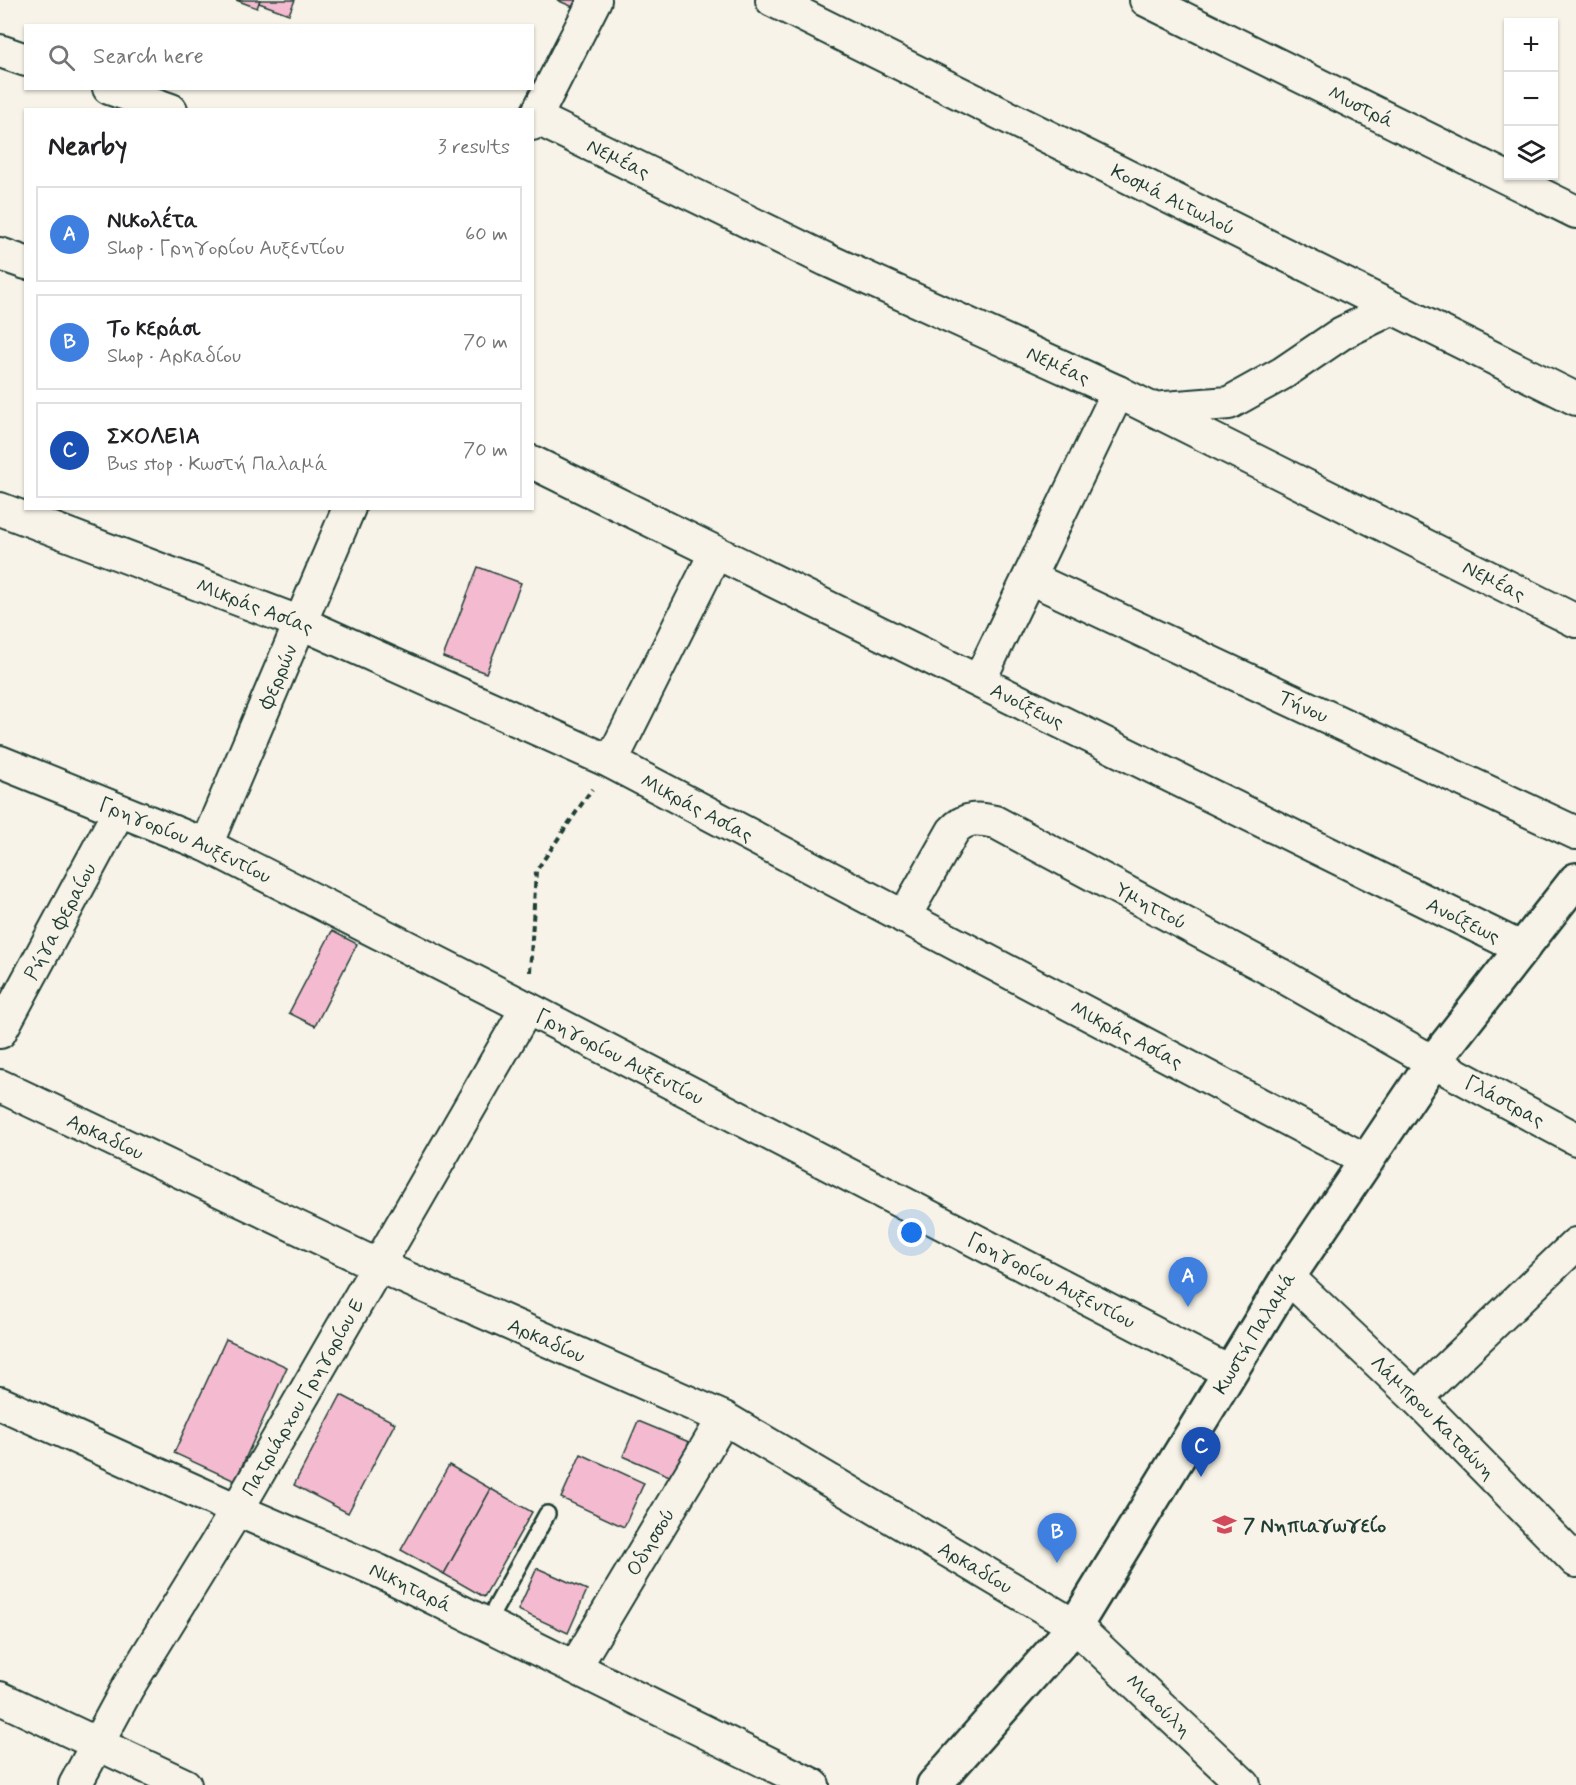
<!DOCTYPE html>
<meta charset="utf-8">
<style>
body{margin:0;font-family:Mynerve,sans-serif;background:#f6f6f6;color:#202124}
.controls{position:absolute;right:18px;top:18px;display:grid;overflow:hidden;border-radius:0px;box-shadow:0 2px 4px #0004}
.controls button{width:54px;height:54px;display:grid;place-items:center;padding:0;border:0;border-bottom:2px solid #e0e0e0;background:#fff;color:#202124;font:30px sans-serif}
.you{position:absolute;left:912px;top:1233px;width:21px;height:21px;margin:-15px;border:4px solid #fff;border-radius:50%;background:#1a73e8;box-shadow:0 0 0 9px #1a73e833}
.badge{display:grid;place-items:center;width:39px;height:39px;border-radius:50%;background:#d1495b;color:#fff;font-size:20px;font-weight:700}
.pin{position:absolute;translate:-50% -50px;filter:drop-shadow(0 2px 3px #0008)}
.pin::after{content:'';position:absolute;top:32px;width:21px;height:18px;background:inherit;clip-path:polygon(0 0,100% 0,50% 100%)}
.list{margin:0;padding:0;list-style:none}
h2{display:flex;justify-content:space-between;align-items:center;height:78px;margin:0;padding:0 24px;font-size:26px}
h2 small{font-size:20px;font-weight:400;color:#757577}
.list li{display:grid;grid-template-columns:39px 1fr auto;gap:18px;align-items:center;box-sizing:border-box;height:96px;margin:0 12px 12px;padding:0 12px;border:2px solid #e0e0e0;border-radius:0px}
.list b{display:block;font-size:22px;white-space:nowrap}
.list p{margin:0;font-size:20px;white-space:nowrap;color:#757577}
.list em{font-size:20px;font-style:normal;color:#757577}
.icon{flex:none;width:33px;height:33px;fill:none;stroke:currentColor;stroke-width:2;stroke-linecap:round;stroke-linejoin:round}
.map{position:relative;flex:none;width:1576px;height:1785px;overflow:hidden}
.search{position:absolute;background:#fff;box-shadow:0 2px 4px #0004;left:24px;top:24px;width:510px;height:66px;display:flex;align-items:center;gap:15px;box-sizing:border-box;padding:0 21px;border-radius:0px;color:#757577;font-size:22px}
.panel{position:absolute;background:#fff;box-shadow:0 2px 4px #0004;left:24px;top:108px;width:510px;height:402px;border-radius:0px}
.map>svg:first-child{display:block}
</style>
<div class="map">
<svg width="1576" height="1785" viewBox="0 0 1576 1785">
<rect width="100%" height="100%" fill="#f7f3e8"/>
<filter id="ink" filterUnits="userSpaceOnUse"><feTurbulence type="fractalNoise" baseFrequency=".0167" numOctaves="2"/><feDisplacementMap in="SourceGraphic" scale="12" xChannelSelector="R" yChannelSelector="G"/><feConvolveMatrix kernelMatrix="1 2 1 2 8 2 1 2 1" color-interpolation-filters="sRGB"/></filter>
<g filter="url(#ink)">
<g fill="#f4bbd0" stroke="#1f3d34" stroke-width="1.5">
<path d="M236,0H260L257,8Z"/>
<path d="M260,0H295L289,14L259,3Z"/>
<path d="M557,0H576L573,7Z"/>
<path d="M478,567L521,583L486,673L443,657Z"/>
<path d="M332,931L357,944L315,1026L289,1013Z"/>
<path d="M226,1339L287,1367L235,1481L174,1453Z"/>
<path d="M341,1395L395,1423L348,1513L294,1485Z"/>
<path d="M638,1421L689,1442L674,1478L623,1456Z"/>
<path d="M581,1454L644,1483L624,1527L561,1498Z"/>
<path d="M449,1465L491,1489L444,1574L401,1550Z"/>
<path d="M491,1489L532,1512L484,1597L444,1574Z"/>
<path d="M537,1568L587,1590L568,1633L518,1610Z"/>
</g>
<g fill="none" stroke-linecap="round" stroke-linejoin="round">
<defs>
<path id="service" d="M487,1623L547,1514"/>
<g id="minor">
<path id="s1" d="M772,0L1576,399"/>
<path id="s2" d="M1146,0L1576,212"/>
<path d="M0,51L26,60"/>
<path d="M109,88L171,110"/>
<path id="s3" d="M536,118L827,260L1118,392L1576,621"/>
<path d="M532,124L595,0"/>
<path d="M0,254L26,263"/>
<path d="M1152,409L1229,403L1283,373L1342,333L1393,308"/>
<path id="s4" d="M532,462L1523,949"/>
<path id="s5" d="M0,509L301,623L611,762L1367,1161"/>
<path id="s6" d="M1030,578L1576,833"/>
<path d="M979,681L1118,392"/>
<path id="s7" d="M0,762L206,845L527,1008L1229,1372"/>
<path d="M611,762L715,554"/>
<path id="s8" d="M206,845L349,508"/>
<path id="s9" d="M904,917L953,831C965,817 978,818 995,822L1279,974L1433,1062L1576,1139"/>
<path id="s10" d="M0,1032L119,811"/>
<path id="s11" d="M0,1086L379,1266L724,1418L1075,1626L1244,1785"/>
<path id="s12" d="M1288,1277L1416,1398L1576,1561"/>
<path d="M1416,1398L1576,1244"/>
<path id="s13" d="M0,1403L237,1510L379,1571L813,1785"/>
<path id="s14" d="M575,1667L724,1418"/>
<path d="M0,1698L185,1785"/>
<path id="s15" d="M75,1785L128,1687L237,1510L527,1008"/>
</g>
<g id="tertiary">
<path id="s16" d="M934,1785L1075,1626L1288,1277L1433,1062L1576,880"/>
</g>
</defs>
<use href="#service" stroke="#1f3d34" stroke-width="20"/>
<use href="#minor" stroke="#1f3d34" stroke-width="36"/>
<use href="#tertiary" stroke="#1f3d34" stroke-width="38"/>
<path stroke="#1f3d34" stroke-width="4" stroke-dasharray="6 4.5" stroke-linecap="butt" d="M530,972L536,871L592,789"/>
<use href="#service" stroke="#f7f3e8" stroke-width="15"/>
<use href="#minor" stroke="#f7f3e8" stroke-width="32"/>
<use href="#tertiary" stroke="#f7f3e8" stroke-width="33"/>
</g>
</g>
<defs>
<symbol id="school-bare" viewBox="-9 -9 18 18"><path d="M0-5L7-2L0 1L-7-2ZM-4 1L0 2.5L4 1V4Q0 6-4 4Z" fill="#d1495b" stroke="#f7f3e8" stroke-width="2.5" paint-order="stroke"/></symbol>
</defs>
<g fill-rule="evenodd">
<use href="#school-bare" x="1208" y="1508" width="33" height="33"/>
</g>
<g text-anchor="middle" stroke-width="6" stroke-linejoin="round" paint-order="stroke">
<g font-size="20" fill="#1f3d34" stroke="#f7f3e8">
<text dy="7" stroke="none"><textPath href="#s2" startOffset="240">Μυστρά</textPath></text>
<text dy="7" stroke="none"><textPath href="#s3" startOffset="92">Νεμέας</textPath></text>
<text dy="7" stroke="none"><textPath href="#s1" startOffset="448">Κοσμά Αιτωλού</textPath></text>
<text dy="7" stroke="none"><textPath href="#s3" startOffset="578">Νεμέας</textPath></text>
<text dy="7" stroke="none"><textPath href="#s3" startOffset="1064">Νεμέας</textPath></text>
<text dy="7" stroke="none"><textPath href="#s5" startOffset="273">Μικράς Ασίας</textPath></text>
<text dy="7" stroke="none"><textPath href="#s8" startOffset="183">Φερρών</textPath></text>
<text dy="7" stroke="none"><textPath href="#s4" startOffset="552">Ανοίξεως</textPath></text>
<text dy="7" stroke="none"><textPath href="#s6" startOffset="302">Τήνου</textPath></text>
<text dy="7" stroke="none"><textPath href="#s5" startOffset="759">Μικράς Ασίας</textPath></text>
<text dy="7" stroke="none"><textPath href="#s7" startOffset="201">Γρηγορίου Αυξεντίου</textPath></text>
<text dy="7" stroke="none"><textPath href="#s9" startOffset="322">Υμηττού</textPath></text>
<text dy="7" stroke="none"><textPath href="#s4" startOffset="1038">Ανοίξεως</textPath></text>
<text dy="7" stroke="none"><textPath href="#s10" startOffset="126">Ρήγα Φεραίου</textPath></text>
<text dy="7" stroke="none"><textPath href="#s5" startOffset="1245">Μικράς Ασίας</textPath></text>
<text dy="7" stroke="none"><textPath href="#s7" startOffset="687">Γρηγορίου Αυξεντίου</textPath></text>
<text dy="7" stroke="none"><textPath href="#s9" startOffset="726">Γλάστρας</textPath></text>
<text dy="7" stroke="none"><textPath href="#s11" startOffset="117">Αρκαδίου</textPath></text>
<text dy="7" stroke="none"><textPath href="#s7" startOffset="1173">Γρηγορίου Αυξεντίου</textPath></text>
<text dy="7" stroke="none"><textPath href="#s16" startOffset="556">Κωστή Παλαμά</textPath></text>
<text dy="7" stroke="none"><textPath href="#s11" startOffset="603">Αρκαδίου</textPath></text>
<text dy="7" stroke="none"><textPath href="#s15" startOffset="450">Πατριάρχου Γρηγορίου Ε</textPath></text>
<text dy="7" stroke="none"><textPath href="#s12" startOffset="202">Λάμπρου Κατσώνη</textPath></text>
<text dy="7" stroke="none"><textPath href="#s14" startOffset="146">Οδησσού</textPath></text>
<text dy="7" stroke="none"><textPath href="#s11" startOffset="1089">Αρκαδίου</textPath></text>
<text dy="7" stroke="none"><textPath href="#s13" startOffset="450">Νικηταρά</textPath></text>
<text dy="7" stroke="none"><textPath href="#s11" startOffset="1320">Μιαούλη</textPath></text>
</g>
<g font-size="20" font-weight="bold" fill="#1f3d34" stroke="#f7f3e8" text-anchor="start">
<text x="1243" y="1532">7 Νηπιαγωγείο</text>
</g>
</g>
</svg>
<div class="controls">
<button>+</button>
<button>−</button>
<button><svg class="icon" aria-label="layers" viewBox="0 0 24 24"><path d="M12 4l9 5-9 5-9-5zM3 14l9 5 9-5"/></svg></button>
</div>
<div class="you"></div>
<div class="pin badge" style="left:1188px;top:1307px;background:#3f7fe0">A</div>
<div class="pin badge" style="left:1057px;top:1563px;background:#3f7fe0">B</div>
<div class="pin badge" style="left:1201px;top:1477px;background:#1a4fb4">C</div>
<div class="search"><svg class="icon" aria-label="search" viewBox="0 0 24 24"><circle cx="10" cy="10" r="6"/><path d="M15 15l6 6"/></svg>Search here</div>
<section class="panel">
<h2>Nearby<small>3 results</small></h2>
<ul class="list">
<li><span class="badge" style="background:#3f7fe0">A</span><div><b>Νικολέτα</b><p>Shop · Γρηγορίου Αυξεντίου</p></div><em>60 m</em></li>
<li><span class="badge" style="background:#3f7fe0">B</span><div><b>Το κεράσι</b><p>Shop · Αρκαδίου</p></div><em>70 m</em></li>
<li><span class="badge" style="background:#1a4fb4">C</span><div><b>ΣΧΟΛΕΙΑ</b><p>Bus stop · Κωστή Παλαμά</p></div><em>70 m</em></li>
</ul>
</section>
</div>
